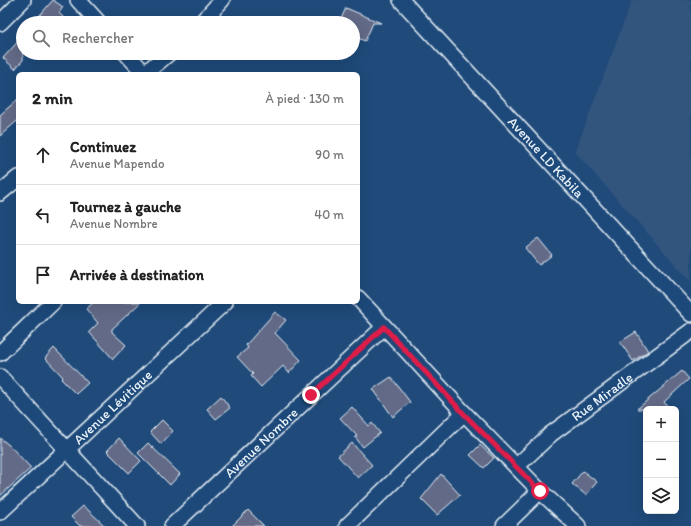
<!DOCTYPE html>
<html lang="fr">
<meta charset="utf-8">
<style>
body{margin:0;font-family:Itim,sans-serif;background:#f2f2f2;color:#222}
.controls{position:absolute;right:12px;bottom:12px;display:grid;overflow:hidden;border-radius:6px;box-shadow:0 4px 16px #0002}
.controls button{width:36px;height:36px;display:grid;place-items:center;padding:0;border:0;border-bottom:1px solid #e0e0e0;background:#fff;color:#222;font:20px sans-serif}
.stop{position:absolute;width:12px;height:12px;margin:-9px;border:3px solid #e11d48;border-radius:50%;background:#fff}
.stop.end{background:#e11d48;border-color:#fff;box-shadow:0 1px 4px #0008}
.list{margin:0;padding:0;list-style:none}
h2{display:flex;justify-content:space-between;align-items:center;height:52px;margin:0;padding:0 16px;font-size:17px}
h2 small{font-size:13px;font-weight:400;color:#767676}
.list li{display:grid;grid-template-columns:26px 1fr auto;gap:12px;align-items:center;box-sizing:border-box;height:60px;padding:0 16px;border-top:1px solid #e0e0e0}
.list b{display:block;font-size:15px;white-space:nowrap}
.list p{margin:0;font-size:13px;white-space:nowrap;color:#767676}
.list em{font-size:13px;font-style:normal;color:#767676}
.icon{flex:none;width:22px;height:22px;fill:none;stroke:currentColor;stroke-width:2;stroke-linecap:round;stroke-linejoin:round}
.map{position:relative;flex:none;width:691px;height:526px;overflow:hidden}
.search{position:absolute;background:#fff;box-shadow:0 4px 16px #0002;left:16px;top:16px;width:344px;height:44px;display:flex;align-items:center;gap:10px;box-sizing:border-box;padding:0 14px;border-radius:22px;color:#767676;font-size:15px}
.panel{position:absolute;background:#fff;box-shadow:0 4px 16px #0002;left:16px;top:72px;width:344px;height:232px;border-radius:6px}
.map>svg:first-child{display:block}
</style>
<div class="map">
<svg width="691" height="526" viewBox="0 0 691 526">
<rect width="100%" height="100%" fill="#1f4a7a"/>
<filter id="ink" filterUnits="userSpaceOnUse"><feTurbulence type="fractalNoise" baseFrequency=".025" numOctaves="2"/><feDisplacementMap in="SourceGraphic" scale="8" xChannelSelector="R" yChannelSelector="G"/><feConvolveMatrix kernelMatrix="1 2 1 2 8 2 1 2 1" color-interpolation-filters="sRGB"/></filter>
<g filter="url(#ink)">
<path fill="#33547e" d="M632,0H691V282L575,152Z"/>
<g fill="#636b87" stroke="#e8f1f8">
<path d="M53,0L63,7L59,13L69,23H33Z"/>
<path d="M346,8L381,23H373L365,41L353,36V23H339Z"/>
<path d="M23,36V60L15,69L3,58Z"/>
<path d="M18,99V120L0,136V115Z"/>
<path d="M538,238L552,255L539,265L525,248Z"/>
<path d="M94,302H141L112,329V332L126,345L113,359L89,332L98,323L86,309Z"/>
<path d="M275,312L286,320L275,333L301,360L289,373L283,366L261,387L251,376L253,374L237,357L248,348L246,345Z"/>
<path d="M636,332L648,351L633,361L620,342Z"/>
<path d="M54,348L88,383L76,394L61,379L63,377L45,358Z"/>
<path d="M682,371L689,379L664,402L670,409H637Z"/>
<path d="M391,377L410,402L393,417L373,389Z"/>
<path d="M221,396L230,408L216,419L207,409Z"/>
<path d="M352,407L369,426L372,423L380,433L363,447L355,437L357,436L340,418Z"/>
<path d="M162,420L173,431L161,444L150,432Z"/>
<path d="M0,438L10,446L31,468L0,496Z"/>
<path d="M119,438L141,461L129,473L107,451Z"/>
<path d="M148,443L180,474L170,485L138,453Z"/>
<path d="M352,443L372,465L358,478L338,456Z"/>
<path d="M480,445L494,458L484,468L470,455Z"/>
<path d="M583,471L597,482L586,495L572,484Z"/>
<path d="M441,474L460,495L437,515L421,499Z"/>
<path d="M83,506L87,509L105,526H80L71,517Z"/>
<path d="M248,510L264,526H232Z"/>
</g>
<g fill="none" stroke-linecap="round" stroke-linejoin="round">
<defs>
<g id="minor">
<path d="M78,0L99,23"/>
<path id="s1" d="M401,0L691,314"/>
<path d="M0,23L23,0"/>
<path d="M201,23L222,0"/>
<path d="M126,53L145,74"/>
<path d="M144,74L169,53"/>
<path d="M0,193L18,178"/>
<path d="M358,298L464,413L540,491L578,526"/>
<path d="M0,353L53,302"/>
<path d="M0,377L137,526"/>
<path id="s2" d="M517,466L551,434L691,331"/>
<path id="s3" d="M0,512L225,302"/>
<path id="s4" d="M172,526L384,327"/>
<path d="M347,526L464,413"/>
<path d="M504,526L540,491"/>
</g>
</defs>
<use href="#minor" stroke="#e8f1f8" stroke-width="18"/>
<use href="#minor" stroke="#1f4a7a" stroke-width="15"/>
</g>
</g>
<g fill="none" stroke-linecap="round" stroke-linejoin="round" filter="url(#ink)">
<path stroke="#e11d48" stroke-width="5" d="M311,395L384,327L464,414L540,491"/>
</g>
<g text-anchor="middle" stroke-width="3" stroke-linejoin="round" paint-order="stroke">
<g font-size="14" fill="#e8f1f8" stroke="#1f4a7a">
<text dy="5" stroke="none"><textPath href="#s1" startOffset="214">Avenue LD Kabila</textPath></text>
<text dy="5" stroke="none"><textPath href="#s2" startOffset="110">Rue Miradle</textPath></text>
<text dy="5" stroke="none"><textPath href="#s3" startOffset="154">Avenue Lévitique</textPath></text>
<text dy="5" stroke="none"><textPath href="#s4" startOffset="122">Avenue Nombre</textPath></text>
</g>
</g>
</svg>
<div class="controls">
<button>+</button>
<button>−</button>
<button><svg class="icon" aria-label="layers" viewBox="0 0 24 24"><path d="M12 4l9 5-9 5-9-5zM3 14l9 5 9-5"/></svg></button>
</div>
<div class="stop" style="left:540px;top:491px"></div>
<div class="stop end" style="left:311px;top:395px"></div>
<div class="search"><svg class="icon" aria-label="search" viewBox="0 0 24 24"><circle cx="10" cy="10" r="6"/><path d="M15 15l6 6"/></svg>Rechercher</div>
<section class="panel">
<h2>2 min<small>À pied · 130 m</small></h2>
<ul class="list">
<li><svg class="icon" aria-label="ahead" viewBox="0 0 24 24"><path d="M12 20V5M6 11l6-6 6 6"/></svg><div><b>Continuez</b><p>Avenue Mapendo</p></div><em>90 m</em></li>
<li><svg class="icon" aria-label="left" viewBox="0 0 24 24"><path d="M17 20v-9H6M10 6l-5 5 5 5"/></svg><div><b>Tournez à gauche</b><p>Avenue Nombre</p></div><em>40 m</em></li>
<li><svg class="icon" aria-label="arrive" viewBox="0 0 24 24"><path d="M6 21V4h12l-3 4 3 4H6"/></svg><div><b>Arrivée à destination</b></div></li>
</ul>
</section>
</div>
